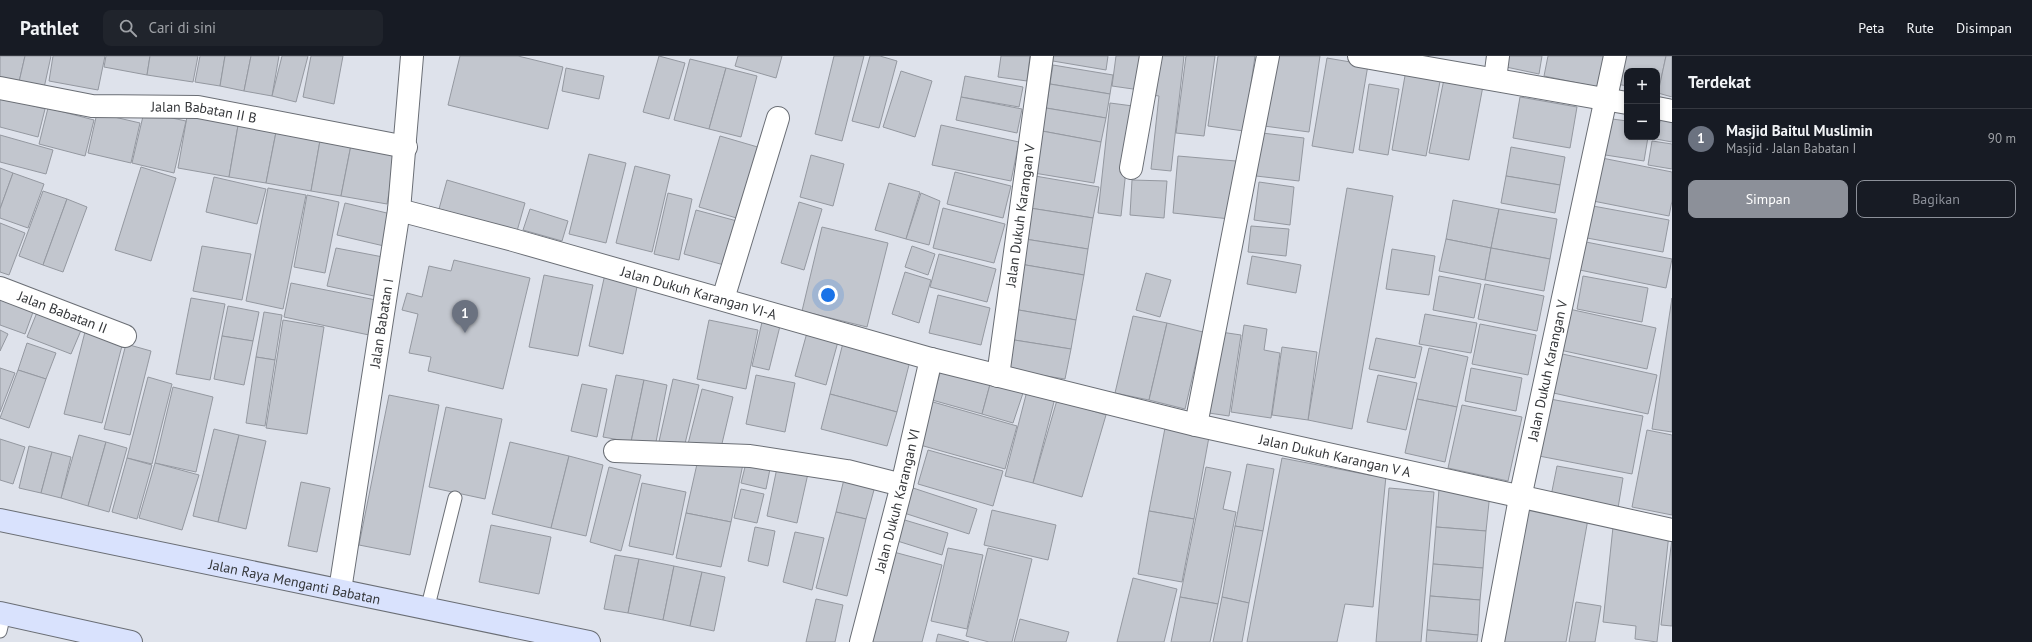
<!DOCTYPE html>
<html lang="id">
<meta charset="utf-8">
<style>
body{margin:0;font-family:"PT Sans",sans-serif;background:#20242c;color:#f1f3f6}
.controls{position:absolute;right:12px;top:12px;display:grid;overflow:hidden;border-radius:8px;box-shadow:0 2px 6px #0003}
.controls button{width:36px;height:36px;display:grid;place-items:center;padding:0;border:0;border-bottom:1px solid #363941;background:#171b24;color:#f1f3f6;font:20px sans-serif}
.you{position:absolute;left:828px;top:239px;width:14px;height:14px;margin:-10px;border:3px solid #fff;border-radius:50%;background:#1a73e8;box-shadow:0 0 0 6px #1a73e833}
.badge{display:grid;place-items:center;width:26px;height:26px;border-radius:50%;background:#8c9099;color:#fff;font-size:13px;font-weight:700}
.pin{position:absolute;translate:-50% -33px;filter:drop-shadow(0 1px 2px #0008)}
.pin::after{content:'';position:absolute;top:21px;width:14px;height:12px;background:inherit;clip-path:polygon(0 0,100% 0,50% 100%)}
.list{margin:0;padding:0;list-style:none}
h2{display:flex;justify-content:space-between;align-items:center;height:52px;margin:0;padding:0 16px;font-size:17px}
h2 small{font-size:13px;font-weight:400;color:#9ea1a6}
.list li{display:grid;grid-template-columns:26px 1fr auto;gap:12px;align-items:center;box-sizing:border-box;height:60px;padding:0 16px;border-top:1px solid #363941}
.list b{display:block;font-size:15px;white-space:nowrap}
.list p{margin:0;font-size:13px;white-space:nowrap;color:#9ea1a6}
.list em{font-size:13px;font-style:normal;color:#9ea1a6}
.actions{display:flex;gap:8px;padding:12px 16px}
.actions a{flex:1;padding:9px 0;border:1px solid #8c9099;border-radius:8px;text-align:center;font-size:14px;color:#8c9099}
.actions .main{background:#8c9099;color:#fff}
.icon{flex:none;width:22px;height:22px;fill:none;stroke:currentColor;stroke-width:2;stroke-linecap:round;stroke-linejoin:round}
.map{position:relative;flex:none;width:1672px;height:586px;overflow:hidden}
header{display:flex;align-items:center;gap:24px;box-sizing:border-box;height:56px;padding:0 20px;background:#171b24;border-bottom:1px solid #363941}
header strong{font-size:19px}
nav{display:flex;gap:22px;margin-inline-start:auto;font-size:14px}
.search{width:280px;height:36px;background:#20242c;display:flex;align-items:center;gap:10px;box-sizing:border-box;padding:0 14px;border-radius:8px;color:#9ea1a6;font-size:15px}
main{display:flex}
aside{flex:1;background:#171b24}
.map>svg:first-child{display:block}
</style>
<header>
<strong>Pathlet</strong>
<div class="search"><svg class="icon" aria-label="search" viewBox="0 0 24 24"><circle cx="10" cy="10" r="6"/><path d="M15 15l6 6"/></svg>Cari di sini</div>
<nav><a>Peta</a><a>Rute</a><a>Disimpan</a></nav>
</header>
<main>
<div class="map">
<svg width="1672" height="586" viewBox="0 0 1672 586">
<rect width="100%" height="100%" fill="#dee2eb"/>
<g fill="#c2c6ce" stroke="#9498a0">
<path d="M0,0H25L19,26L0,22Z"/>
<path d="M25,0H51L44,32L19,26Z"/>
<path d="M53,0H105L98,34L49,25Z"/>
<path d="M106,0H150L147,19L104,11Z"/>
<path d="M150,0H198L193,26L147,19Z"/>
<path d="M200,0H225L220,30L195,26Z"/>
<path d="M225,0H251L244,35L220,30Z"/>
<path d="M251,0H279L272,40L244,35Z"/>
<path d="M282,0H308L296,46L272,40Z"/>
<path d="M311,0H343L334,48L303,41Z"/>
<path d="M460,0H518L563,11L548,73L448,49Z"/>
<path d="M659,0L685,7L669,63L643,56Z"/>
<path d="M738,0H782L776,22L735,10Z"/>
<path d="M834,0H864L842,85L815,78Z"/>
<path d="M870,0H880L897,5L879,72L852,65Z"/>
<path d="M1001,0H1030L1027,25L998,21Z"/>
<path d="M1047,0H1108L1106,14L1047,4Z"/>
<path d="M1116,0H1145L1140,34L1112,30Z"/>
<path d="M1156,0H1184L1171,115L1151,113L1159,40L1152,39Z"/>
<path d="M1186,0H1215L1204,80L1176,77Z"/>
<path d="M1218,0H1255L1244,75L1208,70Z"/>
<path d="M1274,0H1320L1309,76L1264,70Z"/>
<path d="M1508,0H1542L1539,18L1506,11Z"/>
<path d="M1548,0H1608L1602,32L1544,20Z"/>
<path d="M1623,0H1666L1658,37L1657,15H1627V30L1617,28Z"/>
<path d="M1666,0H1672V41L1658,37Z"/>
<path d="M1327,2L1368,9L1353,97L1312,90Z"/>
<path d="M690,3L726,12L709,73L674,64Z"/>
<path d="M1053,9L1113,19L1110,38L1050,28Z"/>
<path d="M566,12L604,20L599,43L562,35Z"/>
<path d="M726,12L757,20L741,81L709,73Z"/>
<path d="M1406,14L1441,20L1426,100L1392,94Z"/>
<path d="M901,15L932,25L915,81L883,71Z"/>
<path d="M965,20L1023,31L1019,51L961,41Z"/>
<path d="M1444,23L1483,30L1469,104L1429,97Z"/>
<path d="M1050,28L1110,38L1106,62L1046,52Z"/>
<path d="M1369,28L1399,33L1388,99L1359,94Z"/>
<path d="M0,41L45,53L38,81L0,71Z"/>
<path d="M961,41L1022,53L1017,77L956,64Z"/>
<path d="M1520,41L1577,51L1570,92L1513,82Z"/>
<path d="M1110,47L1133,50L1121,160L1098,157Z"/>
<path d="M48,52L94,64L85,100L39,88Z"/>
<path d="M1046,52L1106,62L1101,86L1042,75Z"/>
<path d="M188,55L239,64L229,121L178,112Z"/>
<path d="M144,56L186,65L174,117L132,107Z"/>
<path d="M97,57L140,67L131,107L88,97Z"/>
<path d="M1662,57L1672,59V86L1656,83Z"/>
<path d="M1605,62L1627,65V81H1648L1644,105L1599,98Z"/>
<path d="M239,64L277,71L266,127L229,121Z"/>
<path d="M941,69L1019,86L1011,125L932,109Z"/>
<path d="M277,71L321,79L311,135L266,127Z"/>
<path d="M1042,75L1101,86L1094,127L1034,117Z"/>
<path d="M1262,77L1304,82L1299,125L1256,120Z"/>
<path d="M0,79L53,94L46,118L0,106Z"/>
<path d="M321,79L352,84L341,140L311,135Z"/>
<path d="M720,80L761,92L740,163L699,151Z"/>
<path d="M352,84L397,92L387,148L341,140Z"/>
<path d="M1652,85L1672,88V113L1648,109Z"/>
<path d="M1511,91L1565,101L1560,129L1506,120Z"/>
<path d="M589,98L626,107L606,187L569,178Z"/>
<path d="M811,99L844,108L833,150L800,141Z"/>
<path d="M1178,100L1236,105L1230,163L1173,157Z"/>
<path d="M1597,101L1672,116V145L1669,160L1588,144Z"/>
<path d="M635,110L670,119L652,196L616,187Z"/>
<path d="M141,111L176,122L151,205L115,194Z"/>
<path d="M0,112L13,117L0,153Z"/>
<path d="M955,116L1011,130L1003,162L947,148Z"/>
<path d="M13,117L44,128L28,172L0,162V153Z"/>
<path d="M1035,120L1099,131L1093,162L1030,152Z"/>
<path d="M1506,120L1560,129L1555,157L1501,147Z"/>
<path d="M214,121L266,133L257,168L206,156Z"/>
<path d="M447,124L525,147L517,175L439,153Z"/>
<path d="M1132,124L1167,125L1164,162L1130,159Z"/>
<path d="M1259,126L1294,131L1290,169L1254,164Z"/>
<path d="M889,127L920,136L906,183L875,174Z"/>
<path d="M268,132L306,139L283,253L246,245Z"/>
<path d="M1347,132L1393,140L1352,373L1308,364Z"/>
<path d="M43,135L67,143L43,209L19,200Z"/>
<path d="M668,137L692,143L679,204L654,198Z"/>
<path d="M921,137L940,145L929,189L906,183Z"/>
<path d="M307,139L339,146L325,217L294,211Z"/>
<path d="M67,143L87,151L63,216L43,209Z"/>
<path d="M1453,144L1499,153L1491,192L1446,183Z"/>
<path d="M799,146L822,153L804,214L781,207Z"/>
<path d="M345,147L391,158L384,190L337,179Z"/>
<path d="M1593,150L1669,164L1663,196L1587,182Z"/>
<path d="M943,152L1005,168L994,207L933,192Z"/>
<path d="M1030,152L1093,162L1088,193L1025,183Z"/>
<path d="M530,153L568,165L562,185L523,174Z"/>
<path d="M1499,153L1557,163L1550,203L1491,192Z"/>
<path d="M696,154L737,165L724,209L684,198Z"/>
<path d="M0,167L25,177L9,219L0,216Z"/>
<path d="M1251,170L1289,173L1286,200L1248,196Z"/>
<path d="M822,171L888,187L867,271L802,255Z"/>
<path d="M1025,183L1088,193L1084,219L1020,208Z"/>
<path d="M1446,183L1491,192L1485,224L1439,215Z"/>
<path d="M1581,185L1672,203L1666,232L1575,213Z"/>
<path d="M202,190L251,198L242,244L193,235Z"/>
<path d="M912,190L935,198L928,219L905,211Z"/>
<path d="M336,192L383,201L374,240L327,230Z"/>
<path d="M1491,192L1550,203L1544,235L1485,224Z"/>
<path d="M1392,193L1435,200L1429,239L1386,233Z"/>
<path d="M939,198L996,213L987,246L930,231Z"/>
<path d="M1252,200L1301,209L1296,237L1247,228Z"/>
<path d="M454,204L530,222L503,333L428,315L431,301L409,297L418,258L402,254L407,237L422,241L429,210L451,215Z"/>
<path d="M1020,208L1084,219L1076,264L1013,253Z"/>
<path d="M905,216L931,224L919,267L892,258Z"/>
<path d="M1146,217L1171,224L1160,261L1136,254Z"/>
<path d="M605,218L638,226L623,298L589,290Z"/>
<path d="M544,219L593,229L578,300L529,291Z"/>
<path d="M1439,220L1481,228L1474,262L1433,254Z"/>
<path d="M1583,220L1648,232L1642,266L1577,253Z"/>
<path d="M291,227L376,244L369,279L284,261Z"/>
<path d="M1485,228L1544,240L1537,275L1478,263Z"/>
<path d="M0,235L36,248L25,278L0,269Z"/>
<path d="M938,239L990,252L981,289L929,277Z"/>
<path d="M191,242L225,248L210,324L176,318Z"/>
<path d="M1672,242V376L1652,373Z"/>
<path d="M228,250L259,256L253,285L222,280Z"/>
<path d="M1013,253L1076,264L1071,293L1008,283Z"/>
<path d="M1569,253L1656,272L1647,313L1560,294Z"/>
<path d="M38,254L82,272L71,298L27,281Z"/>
<path d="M264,256L282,259L275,304L256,301Z"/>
<path d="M1425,258L1477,267L1471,297L1419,288Z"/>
<path d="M1133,260L1167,267L1149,344L1115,337Z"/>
<path d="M283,264L324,271L307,378L266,372Z"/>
<path d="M709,264L758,274L746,333L697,323Z"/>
<path d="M762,266L780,270L769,314L752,310Z"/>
<path d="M1167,267L1203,276L1185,353L1149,344Z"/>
<path d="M1480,268L1536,279L1528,319L1472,308Z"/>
<path d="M1244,269L1267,273L1264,294L1280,297L1271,362L1231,356Z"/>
<path d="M86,272L124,282L102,367L64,358Z"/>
<path d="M808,273L839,282L826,329L795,320Z"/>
<path d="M0,274L8,278L0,295Z"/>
<path d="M1214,275L1241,279L1229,360L1202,356Z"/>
<path d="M222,280L253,285L244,329L214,323Z"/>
<path d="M1376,282L1422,291L1415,322L1369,313Z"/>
<path d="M844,283L911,301L897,356L830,338Z"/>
<path d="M1008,283L1071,293L1065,323L1003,313Z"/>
<path d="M27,287L56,297L46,323L18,314Z"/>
<path d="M126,288L151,295L130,379L104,373Z"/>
<path d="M1282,291L1317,296L1308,364L1272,359Z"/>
<path d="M1429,292L1468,301L1457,351L1417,343Z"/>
<path d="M1558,297L1657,319L1648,358L1549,336Z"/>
<path d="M256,301L275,304L265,370L246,367Z"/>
<path d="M943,307L992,321L982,358L932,344Z"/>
<path d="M0,312L15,317L0,356Z"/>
<path d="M1471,312L1522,322L1516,355L1465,345Z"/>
<path d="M18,314L46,323L29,372L0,362Z"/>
<path d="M616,319L644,324L631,386L603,381Z"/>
<path d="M756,319L795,327L785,376L746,368Z"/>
<path d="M1378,319L1417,327L1406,374L1367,366Z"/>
<path d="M148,321L172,328L152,408L127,402Z"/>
<path d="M992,321L1025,331L1013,367L982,358Z"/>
<path d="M673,323L699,329L683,396L658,390Z"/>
<path d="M644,324L667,329L655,391L631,386Z"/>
<path d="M582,328L607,333L597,381L571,375Z"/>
<path d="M173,331L213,341L196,416L155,407Z"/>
<path d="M702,333L733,341L720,396L688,388Z"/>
<path d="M1027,335L1055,342L1033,427L1005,420Z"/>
<path d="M830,338L897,356L887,390L821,373Z"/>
<path d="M389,339L439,349L410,499L359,489Z"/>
<path d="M1417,343L1457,351L1445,406L1405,397Z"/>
<path d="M1550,343L1643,360L1632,418L1539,400Z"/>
<path d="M926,344L1017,370L1005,413L913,387Z"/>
<path d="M1057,344L1106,359L1082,441L1033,427Z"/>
<path d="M1462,349L1522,361L1508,425L1448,412Z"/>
<path d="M446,351L502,363L485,443L429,431Z"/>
<path d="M1165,372L1209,381L1194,463L1149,455Z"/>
<path d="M214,373L239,379L218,466L193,460Z"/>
<path d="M1647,374L1672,379V459L1632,451Z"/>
<path d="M79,379L106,386L88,450L61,442Z"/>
<path d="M239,379L266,385L246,473L218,466Z"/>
<path d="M0,383L25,391L13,428L0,424Z"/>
<path d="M106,386L127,392L109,456L88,450Z"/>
<path d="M510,386L569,400L551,472L492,458Z"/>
<path d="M29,390L52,396L41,437L19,432Z"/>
<path d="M928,394L1003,415L993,450L918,428Z"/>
<path d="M52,396L71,401L61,442L41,437Z"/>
<path d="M699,399L743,408L731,466L686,457Z"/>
<path d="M569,400L603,409L586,480L551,472Z"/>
<path d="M127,402L152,409L137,463L112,456Z"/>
<path d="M1282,402L1369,419L1386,420L1373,551L1345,548L1337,586H1247Z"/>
<path d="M747,403L771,408L766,433L741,427Z"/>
<path d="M155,407L199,419L182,474L139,462Z"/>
<path d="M778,407L809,413L797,467L767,460Z"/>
<path d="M1247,408L1274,413L1263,475L1235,470Z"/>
<path d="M1557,410L1623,422L1618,452L1551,440Z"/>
<path d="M609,411L641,419L621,495L590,486Z"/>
<path d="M1206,411L1231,416L1223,453L1236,456L1218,548L1180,541Z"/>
<path d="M846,415L877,423L866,463L836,456Z"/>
<path d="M301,426L330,432L317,496L288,490Z"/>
<path d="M642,427L686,436L673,499L629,490Z"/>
<path d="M910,431L977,453L969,478L901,456Z"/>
<path d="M1389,432L1434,436L1421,586H1376Z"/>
<path d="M741,433L764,438L757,467L734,462Z"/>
<path d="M1439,433L1490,437L1486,475L1436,471Z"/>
<path d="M1524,451L1588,463L1566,586H1500Z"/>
<path d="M992,454L1056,469L1048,504L984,489Z"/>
<path d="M1149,455L1194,463L1182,526L1138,518Z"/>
<path d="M836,456L866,463L847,540L816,532Z"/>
<path d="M686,457L731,466L721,511L676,502Z"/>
<path d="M898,462L948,477L942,499L891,483Z"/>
<path d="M491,469L551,481L539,538L479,526Z"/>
<path d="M1235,470L1263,475L1249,547L1222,541Z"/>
<path d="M755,471L775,475L768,510L748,505Z"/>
<path d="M1436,471L1486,475L1483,512L1433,508Z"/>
<path d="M1613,471L1669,478L1657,586L1635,583L1636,570L1603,566Z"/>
<path d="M795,476L824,482L812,534L783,526Z"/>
<path d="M1672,483V570L1661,569Z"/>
<path d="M948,492L983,499L967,573L931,565Z"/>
<path d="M988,492L1032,503L1012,586H989L966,580Z"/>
<path d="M890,495L942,509L922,586H866Z"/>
<path d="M615,499L639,503L628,557L604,553Z"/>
<path d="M639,503L674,510L663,564L628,557Z"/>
<path d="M1433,508L1483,512L1480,544L1430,540Z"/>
<path d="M674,510L702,516L690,570L663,564Z"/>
<path d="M702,516L725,521L714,575L690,570Z"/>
<path d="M1133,522L1177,533L1164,586H1117Z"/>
<path d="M1430,540L1480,544L1478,579L1427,574Z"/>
<path d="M1180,541L1218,548L1210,586H1171Z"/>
<path d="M1222,541L1249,547L1242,586H1213Z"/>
<path d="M816,543L843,549L835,586H806Z"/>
<path d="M1576,546L1601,550L1595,586H1569Z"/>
<path d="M1020,563L1069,576L1066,586H1014Z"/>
<path d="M1427,574L1478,579L1477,586H1426Z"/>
<path d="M938,578L969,586H936Z"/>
</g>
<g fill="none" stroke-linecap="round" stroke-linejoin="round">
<defs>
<g id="lane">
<path d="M427,554L455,442"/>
<path d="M0,575L4,558"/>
</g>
<g id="street">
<path d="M1359,0L1627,47"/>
<path d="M1495,23L1498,0"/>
<path id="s1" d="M0,32L92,50L198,51L406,91"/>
<path d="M1657,52L1672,55"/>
<path d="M1131,112L1151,0"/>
<path id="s2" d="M399,154L513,184L931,303L1196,369L1672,474"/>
<path id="s3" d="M0,232L125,280"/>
<path d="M723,243L778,62"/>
<path id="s4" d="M998,320L1042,0"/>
<path d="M1196,369L1268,0"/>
<path d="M615,395L750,400L847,415L902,429"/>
<path id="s5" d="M340,534L399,154L412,0"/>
<path id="s6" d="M861,586L902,429L931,303"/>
<path id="s7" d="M1493,586L1520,442L1615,0"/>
</g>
<g id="secondary">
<path id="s8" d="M0,464C197,505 393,547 589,586"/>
<path d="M0,557L131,586"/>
</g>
</defs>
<use href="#lane" stroke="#6a6e75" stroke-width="15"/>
<use href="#street" stroke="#6a6e75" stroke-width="24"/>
<use href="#secondary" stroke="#6a6e75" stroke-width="24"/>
<use href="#lane" stroke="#fff" stroke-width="13"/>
<use href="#street" stroke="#fff" stroke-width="22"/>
<use href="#secondary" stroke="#d9e2fd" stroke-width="22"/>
</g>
<g text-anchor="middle" stroke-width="4" stroke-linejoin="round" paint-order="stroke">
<g font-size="14" fill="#343639" stroke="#dee2eb">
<text dy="5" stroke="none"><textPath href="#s1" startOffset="206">Jalan Babatan II B</textPath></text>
<text dy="5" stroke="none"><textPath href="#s4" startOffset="162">Jalan Dukuh Karangan V</textPath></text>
<text dy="5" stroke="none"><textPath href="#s2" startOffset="311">Jalan Dukuh Karangan VI-A</textPath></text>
<text dy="5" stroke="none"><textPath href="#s3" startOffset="67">Jalan Babatan II</textPath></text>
<text dy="5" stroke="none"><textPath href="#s5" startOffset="270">Jalan Babatan I</textPath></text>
<text dy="5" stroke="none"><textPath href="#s7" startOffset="277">Jalan Dukuh Karangan V</textPath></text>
<text dy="5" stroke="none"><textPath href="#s2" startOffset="968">Jalan Dukuh Karangan V A</textPath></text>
<text dy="5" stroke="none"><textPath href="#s6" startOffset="146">Jalan Dukuh Karangan VI</textPath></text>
<text dy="5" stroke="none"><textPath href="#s8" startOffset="301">Jalan Raya Menganti Babatan</textPath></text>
</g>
</g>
</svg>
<div class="controls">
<button>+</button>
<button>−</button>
</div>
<div class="you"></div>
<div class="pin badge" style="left:465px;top:277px;background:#6b7280">1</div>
</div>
<aside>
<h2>Terdekat<small></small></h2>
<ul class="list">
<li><span class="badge" style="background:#6b7280">1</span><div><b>Masjid Baitul Muslimin</b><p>Masjid · Jalan Babatan I</p></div><em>90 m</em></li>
</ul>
<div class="actions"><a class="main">Simpan</a><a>Bagikan</a></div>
</aside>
</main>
